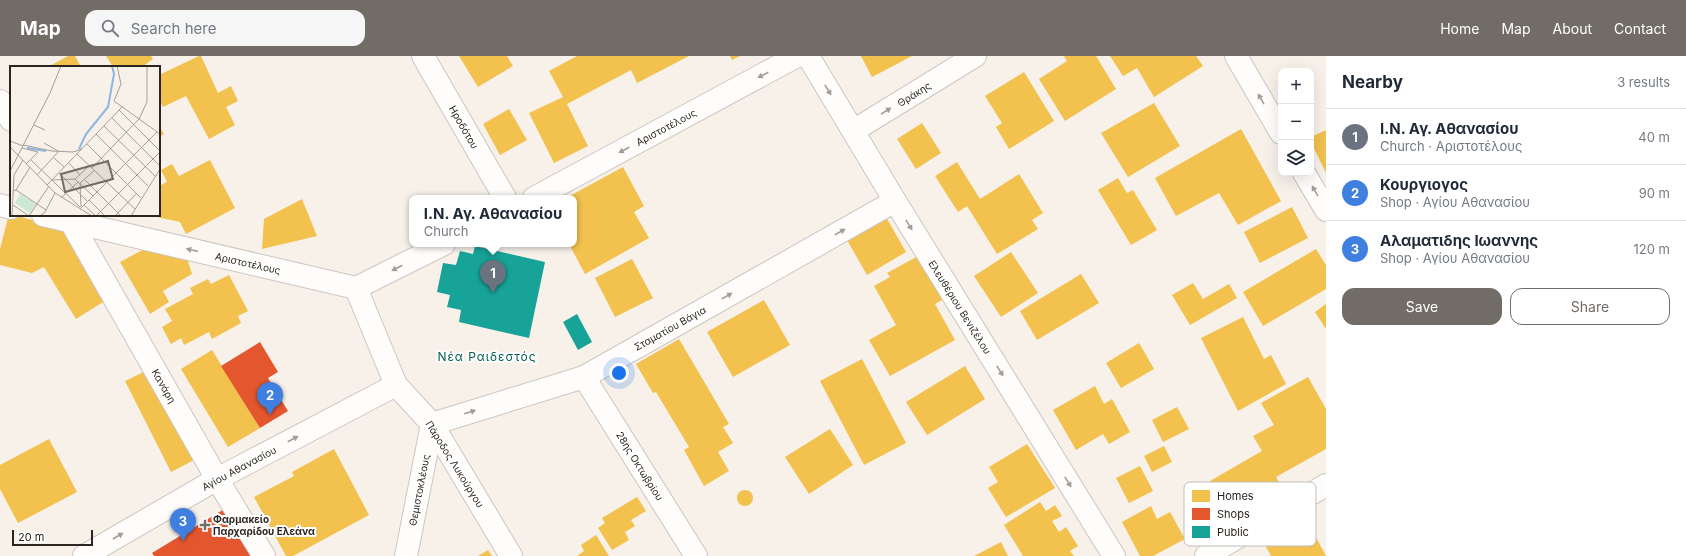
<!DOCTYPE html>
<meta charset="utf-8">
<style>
body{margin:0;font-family:Inter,sans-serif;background:#f6f6f7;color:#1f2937}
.controls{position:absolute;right:12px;top:12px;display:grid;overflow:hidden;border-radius:8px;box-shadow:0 4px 16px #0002}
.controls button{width:36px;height:36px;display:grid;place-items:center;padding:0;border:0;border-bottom:1px solid #e0e1e3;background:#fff;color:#1f2937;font:20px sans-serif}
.scale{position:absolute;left:12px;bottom:10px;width:81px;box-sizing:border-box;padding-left:4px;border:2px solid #2b251f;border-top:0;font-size:11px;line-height:14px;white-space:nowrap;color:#2b251f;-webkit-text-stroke:3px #fff;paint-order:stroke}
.you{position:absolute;left:619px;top:317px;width:14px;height:14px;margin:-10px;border:3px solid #fff;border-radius:50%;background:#1a73e8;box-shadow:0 0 0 6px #1a73e833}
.badge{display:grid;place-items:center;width:26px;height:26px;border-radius:50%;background:#726c66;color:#fff;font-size:13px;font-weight:700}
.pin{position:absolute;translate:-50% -33px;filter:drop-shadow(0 1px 2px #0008)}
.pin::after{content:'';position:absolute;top:21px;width:14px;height:12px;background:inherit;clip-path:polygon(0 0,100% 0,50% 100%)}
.popup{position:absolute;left:409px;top:139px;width:168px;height:52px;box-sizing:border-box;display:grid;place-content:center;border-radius:8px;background:#fff;filter:drop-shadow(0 1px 3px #0005);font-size:13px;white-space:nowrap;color:#747a83}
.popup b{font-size:15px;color:#1f2937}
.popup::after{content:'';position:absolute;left:50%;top:100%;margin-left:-8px;border:8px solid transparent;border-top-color:#fff}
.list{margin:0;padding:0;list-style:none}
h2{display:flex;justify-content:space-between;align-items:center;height:52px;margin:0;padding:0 16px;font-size:17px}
h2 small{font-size:13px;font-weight:400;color:#747a83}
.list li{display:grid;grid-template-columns:26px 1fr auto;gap:12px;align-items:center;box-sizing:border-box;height:56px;padding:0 16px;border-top:1px solid #e0e1e3}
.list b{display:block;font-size:15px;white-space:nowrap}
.list p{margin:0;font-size:13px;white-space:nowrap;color:#747a83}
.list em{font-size:13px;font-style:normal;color:#747a83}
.actions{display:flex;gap:8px;padding:12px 16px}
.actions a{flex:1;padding:9px 0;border:1px solid #726c66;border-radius:12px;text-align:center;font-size:14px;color:#726c66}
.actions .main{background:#726c66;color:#fff}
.icon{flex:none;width:22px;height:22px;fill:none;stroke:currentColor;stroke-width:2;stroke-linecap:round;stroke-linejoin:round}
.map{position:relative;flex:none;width:1326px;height:500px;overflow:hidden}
header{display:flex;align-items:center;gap:24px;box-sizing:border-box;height:56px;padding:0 20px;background:#726c66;color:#fff}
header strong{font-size:19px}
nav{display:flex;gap:22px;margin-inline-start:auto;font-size:14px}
.search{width:280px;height:36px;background:#f6f6f7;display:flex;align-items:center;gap:10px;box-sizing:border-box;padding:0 14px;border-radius:12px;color:#747a83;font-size:15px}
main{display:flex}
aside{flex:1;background:#fff}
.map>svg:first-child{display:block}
</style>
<header>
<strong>Map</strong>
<div class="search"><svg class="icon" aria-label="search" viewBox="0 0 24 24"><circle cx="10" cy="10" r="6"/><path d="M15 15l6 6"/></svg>Search here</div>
<nav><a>Home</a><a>Map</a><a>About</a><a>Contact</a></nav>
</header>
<main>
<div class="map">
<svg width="1326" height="500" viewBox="0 0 1326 500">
<rect width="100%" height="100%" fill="#f7f1ea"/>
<g fill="#f2c14e">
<path d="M68,0H75L81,11H48Z"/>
<path d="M106,0H151L153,3L142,11H113Z"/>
<path d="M199,0H201L218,37L231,30L238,45L226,51L235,69L209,83L186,40L163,51L159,43V19Z"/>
<path d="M459,0H507L513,10L478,31Z"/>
<path d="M577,0H689L637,27L631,14L567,48L588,90L554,107L529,57L563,41L549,15Z"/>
<path d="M730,0H740L732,4Z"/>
<path d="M861,0H912L872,21Z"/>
<path d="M1064,0H1096L1116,33L1065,65L1039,23L1067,5Z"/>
<path d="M1110,0H1196L1203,10L1154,41L1137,12L1123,20Z"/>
<path d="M1024,16L1054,65L1009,93L996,71L1002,67L985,40Z"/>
<path d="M1154,47L1180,90L1128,121L1101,77Z"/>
<path d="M509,53L527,84L500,99L483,68Z"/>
<path d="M922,67L941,97L916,113L897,83Z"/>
<path d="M159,70L164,78L159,81Z"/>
<path d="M1241,73L1281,145L1238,169L1219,137L1176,160L1155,122Z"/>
<path d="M1326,74V117L1311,86V81Z"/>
<path d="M210,104L235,152L186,178L180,166L152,160L159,159V127L161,129L167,126L161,114L172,108L179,120Z"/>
<path d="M957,106L980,143L1019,118L1043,157L1032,164L1038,173L997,198L967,150L958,156L935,120Z"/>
<path d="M623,111L644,150L634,156L649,182L585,218L569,188H574V142H566Z"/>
<path d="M1118,122L1127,137L1133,134L1157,174L1131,189L1098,134Z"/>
<path d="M302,143L317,180L262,193L264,163Z"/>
<path d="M1292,151L1308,182L1260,207L1244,176Z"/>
<path d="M9,158L67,173L108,243L76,263L44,211L32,217L0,209V193Z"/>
<path d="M886,161L906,196L867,219L847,184Z"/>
<path d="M148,191L186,199L192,218L163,235L169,246L150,258L120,206Z"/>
<path d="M1316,193L1326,209V233L1263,270L1243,236Z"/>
<path d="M1011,196L1038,237L1001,261L974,220Z"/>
<path d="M920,199L944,243L935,248L955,284L890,320L869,284L896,269L874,230L890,221L887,217Z"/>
<path d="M632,203L653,242L615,261L595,222Z"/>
<path d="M1081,218L1099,247L1037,284L1020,255Z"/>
<path d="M229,219L248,255L238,260L241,267L212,283L209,276L184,289L181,282L171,288L162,271L172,265L165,253L193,238L190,232L208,223L211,228Z"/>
<path d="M1193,227L1203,243L1229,228L1237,242L1190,269L1172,239Z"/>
<path d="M764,244L790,289L733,321L707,276Z"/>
<path d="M1326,248V273L1315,256Z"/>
<path d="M1243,261L1264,303L1271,299L1286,328L1238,355L1201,282Z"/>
<path d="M679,283L729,368L723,371L733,387L718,396L729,415L704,430L684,394L689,391L656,336L653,337L636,308Z"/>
<path d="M1139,287L1154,313L1121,332L1106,307Z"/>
<path d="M212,294L260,372L228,391L181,313Z"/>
<path d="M862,303L906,387L864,409L820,325Z"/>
<path d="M965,310L985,343L927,379L906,346Z"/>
<path d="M152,312L198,402L171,416L125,325Z"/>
<path d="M1308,321L1326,353V393L1276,421L1288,442L1237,471L1210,425L1262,395L1253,380L1274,369L1261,347Z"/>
<path d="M1095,330L1104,348L1112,343L1130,376L1109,388L1103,378L1076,394L1053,354Z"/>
<path d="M1177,351L1189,373L1163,386L1152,364Z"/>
<path d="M830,373L853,409L809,438L785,401Z"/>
<path d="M49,383L77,436L18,467L0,433V409Z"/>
<path d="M1027,388L1055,432L1006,461L988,432L998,426L989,411Z"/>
<path d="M1164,390L1172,406L1152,416L1144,400Z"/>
<path d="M334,393L369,459L293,500H286L254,441L294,420L292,416Z"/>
<path d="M1140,410L1153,435L1129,447L1116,422Z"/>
<circle cx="745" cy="442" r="8"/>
<path d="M637,441L646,455L631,464L635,470L625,476L629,484L612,494L598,472L605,467L602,462Z"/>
<path d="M1040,446L1046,455L1055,449L1062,460L1052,465L1059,476L1066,471L1078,490L1070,495L1074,500H1023L1004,469Z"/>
<path d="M1151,450L1157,463L1170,456L1185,483L1153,500H1140L1122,466Z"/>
<path d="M1308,466L1326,500H1271L1265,489Z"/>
<path d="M596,479L609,500H577L584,495L581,489Z"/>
<path d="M1001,486L1008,500H974L978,498Z"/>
<path d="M488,494L492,500H478Z"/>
</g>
<g fill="#e4572e">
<path d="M260,286L278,316L268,322L288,355L260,372L221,310Z"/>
<path d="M226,452L256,500H154L152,497Z"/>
</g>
<g fill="#17a398">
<path d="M475,190L545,206L529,282L459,266L461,254L447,251L450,239L437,236L443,207L456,209L460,195L473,198Z"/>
<path d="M577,258L592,286L578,294L563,266Z"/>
</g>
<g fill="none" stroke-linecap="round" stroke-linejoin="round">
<defs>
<g id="street">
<path d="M423,0L505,142"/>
<path d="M808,0L895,145L1114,500"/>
<path d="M1236,0L1281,77"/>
<path d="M0,45L11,64"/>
<path d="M853,75L975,0"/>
<path d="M1304,117L1326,154"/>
<path d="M534,142L797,0"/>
<path d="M0,149L11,152"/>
<path d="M43,159L356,232L444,188"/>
<path d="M67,159L217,423L264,500"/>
<path d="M356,232L396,329L432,368L511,500"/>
<path d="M584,321L696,500"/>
<path d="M84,500L217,423L396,329"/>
<path d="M406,500L432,368L584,321L895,145"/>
<path d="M1206,500L1326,429"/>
</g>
</defs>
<use href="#street" stroke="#ccc6c0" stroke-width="24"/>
<use href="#street" stroke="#fefdfc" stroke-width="22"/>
</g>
<defs><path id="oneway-solid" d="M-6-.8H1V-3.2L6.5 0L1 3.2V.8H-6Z"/></defs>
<g fill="#9f9c99">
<use href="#oneway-solid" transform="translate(763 19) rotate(152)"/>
<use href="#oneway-solid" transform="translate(828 34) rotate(59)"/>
<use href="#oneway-solid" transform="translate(1261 43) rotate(-120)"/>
<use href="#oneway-solid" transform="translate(886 55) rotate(-32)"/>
<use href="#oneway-solid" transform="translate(624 94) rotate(152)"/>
<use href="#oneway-solid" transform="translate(1315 135) rotate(-120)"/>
<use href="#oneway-solid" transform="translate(909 169) rotate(58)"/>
<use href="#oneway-solid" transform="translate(840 176) rotate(-29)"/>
<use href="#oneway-solid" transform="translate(192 194) rotate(-167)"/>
<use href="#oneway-solid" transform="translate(397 212) rotate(153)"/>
<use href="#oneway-solid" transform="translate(727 240) rotate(-29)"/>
<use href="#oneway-solid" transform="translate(1000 315) rotate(58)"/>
<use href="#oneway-solid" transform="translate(470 356) rotate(-17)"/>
<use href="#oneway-solid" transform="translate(293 383) rotate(-28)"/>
<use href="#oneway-solid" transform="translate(1068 426) rotate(58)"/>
<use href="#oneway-solid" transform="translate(118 480) rotate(-30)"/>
</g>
<path fill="#726c66" stroke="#fff" stroke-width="1.5" d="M203 463h4v4h4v4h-4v4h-4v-4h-4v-4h4z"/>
<g text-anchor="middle" stroke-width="4" stroke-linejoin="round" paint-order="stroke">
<g font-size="10" fill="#2b251f" stroke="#fff">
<text transform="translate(914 38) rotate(-32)" y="4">Θράκης</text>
<text transform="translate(464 71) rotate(60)" y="4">Ηροδότου</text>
<text transform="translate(666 71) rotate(-28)" y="4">Αριστοτέλους</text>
<text transform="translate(248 207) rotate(13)" y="4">Αριστοτέλους</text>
<text transform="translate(960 251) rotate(58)" y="4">Ελευθέριου Βενιζέλου</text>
<text transform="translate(670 272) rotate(-29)" y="4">Σταματίου Βάγια</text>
<text transform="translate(164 330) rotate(60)" y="4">Κανάρη</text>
<text transform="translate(455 408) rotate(58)" y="4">Πάροδος Λυκούργου</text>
<text transform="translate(640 410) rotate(58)" y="4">28ης Οκτωβρίου</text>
<text transform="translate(239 412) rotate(-28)" y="4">Αγίου Αθανασίου</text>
<text transform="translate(419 434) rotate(-79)" y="4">Θεμιστοκλέους</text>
</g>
<g font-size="10" font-weight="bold" fill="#2b251f" stroke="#fff" text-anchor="start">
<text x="213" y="467">Φαρμακείο<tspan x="213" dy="12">Παρχαρίδου Ελεάνα</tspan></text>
</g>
<g font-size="12" letter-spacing="1" fill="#015e4e" stroke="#fff">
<text x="487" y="305">Νέα Ραιδεστός</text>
</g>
</g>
<g transform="translate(10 10)">
<rect width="150" height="150" fill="#f7f1ea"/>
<path d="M10,128L26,138L20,147L5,137Z" fill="#cde8d3"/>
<path fill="none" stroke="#8fb6e0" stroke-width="2" d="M17,82L36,85M69,83L76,68L98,41L104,8L102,0"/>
<path fill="none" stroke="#a59f99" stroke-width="1" d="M107,0L111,18L104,35L150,68M109,44L150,85M102,52L150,100M24,59L35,64M94,60L145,110M86,68L138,120M0,75L13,80M34,77L48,85M77,78L131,132M13,79L42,85L63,86L72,83M0,81L45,127L82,150M12,82L28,86L16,98M67,88L125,143M44,92L54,101M21,94L70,141M59,97L70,109M82,102L129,53L137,36V0M0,105L40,27L51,0M49,107L77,135M27,109L49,85M65,113L83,130M43,114L65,113L79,100M75,114L111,150M37,119L112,41M6,124L20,101M3,125L6,124L36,144M51,132L68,116M79,134L95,150M3,139L19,150L39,120M74,139L86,150M71,141L70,117L84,105M70,143L147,66M2,150L4,109L13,94M30,150L35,146L45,127M86,150L150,86M105,150L126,128M121,150L150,103"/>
<path fill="#726c66" fill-opacity="0.15" stroke="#726c66" stroke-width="2" d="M98,95L103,113L55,126L51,108Z"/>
<rect width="150" height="150" fill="none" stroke="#2b251f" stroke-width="2"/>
</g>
<rect x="1184" y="426" width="132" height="64" rx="6" fill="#fff" stroke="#bfbebc" stroke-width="1"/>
<rect x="1192" y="434" width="18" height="12" fill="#f2c14e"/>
<rect x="1192" y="452" width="18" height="12" fill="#e4572e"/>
<rect x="1192" y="470" width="18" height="12" fill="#17a398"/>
<g font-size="11" fill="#2b251f">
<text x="1217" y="444">Homes</text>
<text x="1217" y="462">Shops</text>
<text x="1217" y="480">Public</text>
</g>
</svg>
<div class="controls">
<button>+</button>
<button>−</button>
<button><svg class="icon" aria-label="layers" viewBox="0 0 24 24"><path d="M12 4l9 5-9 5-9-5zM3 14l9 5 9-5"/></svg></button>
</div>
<div class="scale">20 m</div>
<div class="you"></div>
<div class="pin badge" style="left:493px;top:237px;background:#6b7280">1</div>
<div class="popup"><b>Ι.Ν. Αγ. Αθανασίου</b>Church</div>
<div class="pin badge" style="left:270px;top:359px;background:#3f7fe0">2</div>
<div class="pin badge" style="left:183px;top:485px;background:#3f7fe0">3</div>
</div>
<aside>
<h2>Nearby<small>3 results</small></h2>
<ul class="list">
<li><span class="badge" style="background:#6b7280">1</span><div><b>Ι.Ν. Αγ. Αθανασίου</b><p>Church · Αριστοτέλους</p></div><em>40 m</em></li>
<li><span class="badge" style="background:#3f7fe0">2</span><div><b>Κουργιογος</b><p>Shop · Αγίου Αθανασίου</p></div><em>90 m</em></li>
<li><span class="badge" style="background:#3f7fe0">3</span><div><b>Αλαματιδης Ιωαννης</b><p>Shop · Αγίου Αθανασίου</p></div><em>120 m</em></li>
</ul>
<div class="actions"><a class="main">Save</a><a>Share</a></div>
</aside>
</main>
